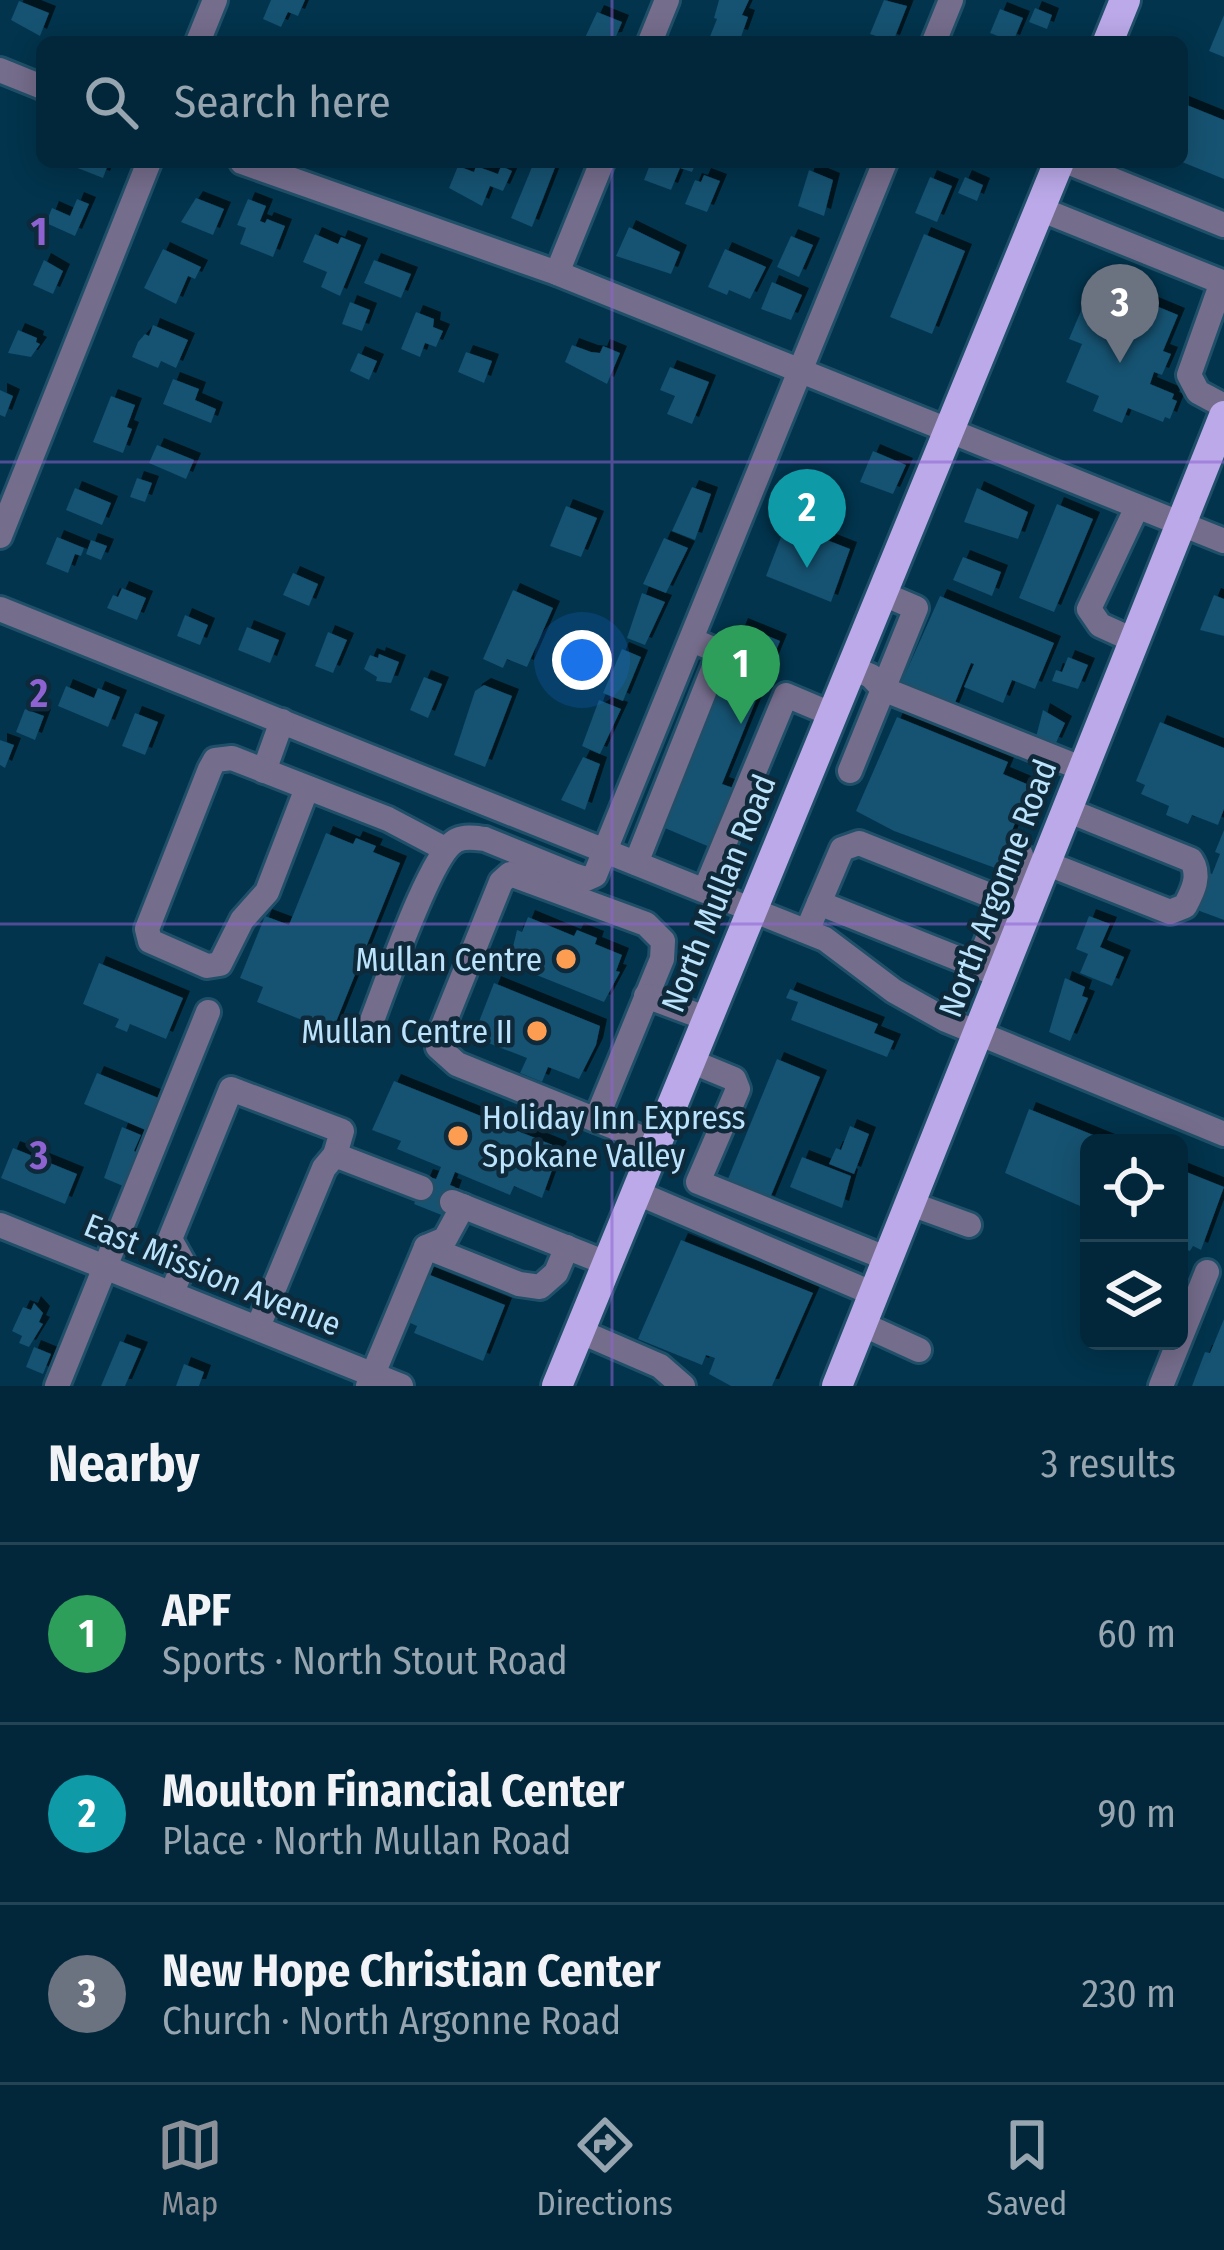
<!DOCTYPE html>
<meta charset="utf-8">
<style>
body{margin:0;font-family:"Fira Sans Condensed",sans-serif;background:#0c2f42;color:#f1f3f6}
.controls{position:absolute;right:36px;bottom:36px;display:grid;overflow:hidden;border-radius:18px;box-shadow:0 6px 30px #0003}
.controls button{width:108px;height:108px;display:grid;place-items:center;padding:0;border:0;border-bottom:3px solid #234454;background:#02273a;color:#f1f3f6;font:60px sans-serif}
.you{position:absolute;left:582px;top:660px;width:42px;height:42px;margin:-30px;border:9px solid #fff;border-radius:50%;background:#1a73e8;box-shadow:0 0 0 18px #1a73e833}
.badge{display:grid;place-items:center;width:78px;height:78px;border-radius:50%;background:#8c9099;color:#fff;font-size:39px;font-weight:700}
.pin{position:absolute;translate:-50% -99px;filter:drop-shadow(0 3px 6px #0008)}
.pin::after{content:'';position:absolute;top:63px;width:42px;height:36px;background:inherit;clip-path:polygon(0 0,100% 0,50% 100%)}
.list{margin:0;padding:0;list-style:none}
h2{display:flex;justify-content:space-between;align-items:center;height:156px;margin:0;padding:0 48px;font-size:51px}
h2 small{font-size:39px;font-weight:400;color:#96a5af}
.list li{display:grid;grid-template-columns:78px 1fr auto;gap:36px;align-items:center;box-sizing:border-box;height:180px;padding:0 48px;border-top:3px solid #234454}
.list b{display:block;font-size:45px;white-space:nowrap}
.list p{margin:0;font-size:39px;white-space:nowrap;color:#96a5af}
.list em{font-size:39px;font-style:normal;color:#96a5af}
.icon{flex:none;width:66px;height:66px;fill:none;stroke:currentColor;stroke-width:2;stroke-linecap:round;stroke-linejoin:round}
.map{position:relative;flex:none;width:1224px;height:1386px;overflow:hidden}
.search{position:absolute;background:#02273a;box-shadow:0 6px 30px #0003;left:36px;right:36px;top:36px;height:132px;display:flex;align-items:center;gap:30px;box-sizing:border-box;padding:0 42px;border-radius:18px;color:#96a5af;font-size:45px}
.sheet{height:696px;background:#02273a}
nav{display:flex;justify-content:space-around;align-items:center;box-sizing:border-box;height:168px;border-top:3px solid #234454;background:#02273a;font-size:33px;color:#96a5af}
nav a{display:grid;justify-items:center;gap:6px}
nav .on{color:#8c9099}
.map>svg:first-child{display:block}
</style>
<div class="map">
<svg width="1224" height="1386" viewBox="0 0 1224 1386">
<defs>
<filter id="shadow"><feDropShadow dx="7" dy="-7" stdDeviation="0" flood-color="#0009"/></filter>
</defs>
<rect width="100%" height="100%" fill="#02344d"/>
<g fill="#135272" filter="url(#shadow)">
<path d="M271,0H305L298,16L288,12L281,27L263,19Z"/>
<path d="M719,0H749L742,15L748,17L741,37L737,36L734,42L709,39L717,19L714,18Z"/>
<path d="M884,0L907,6L893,42L870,34Z"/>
<path d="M19,1L49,13L40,36L11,20Z"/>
<path d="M1035,8L1052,15L1047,29L1029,22Z"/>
<path d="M1000,9L1023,18L1013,42L990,33Z"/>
<path d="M597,12L622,22L615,39L583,42Z"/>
<path d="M1224,15V57L1209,51Z"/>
<path d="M1182,103L1224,120V179L1182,162Z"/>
<path d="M77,162H109L103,178L75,167Z"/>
<path d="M534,162L556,165L532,227L511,218Z"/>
<path d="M651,162H696L692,172L680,168L671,190L644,180Z"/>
<path d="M458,166L474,172L476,166L498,174L501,166L512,171L503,191L490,186L482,206L449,188Z"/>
<path d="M809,170L833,180L824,216L798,206Z"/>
<path d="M704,175L720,181L707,212L685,204L695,180L701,182Z"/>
<path d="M930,177L952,186L937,222L915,213Z"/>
<path d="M965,177L983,185L977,201L958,193Z"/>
<path d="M196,198L224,209L213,235L181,222Z"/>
<path d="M77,199L89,204L75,236L46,223L52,208L70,216Z"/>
<path d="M248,199L266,206L260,221L265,223L267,219L285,226L273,257L240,244L246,228L237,225Z"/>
<path d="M629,227L680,252L671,274L616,256Z"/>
<path d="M315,234L338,244L341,237L361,245L340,296L321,287L327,272L303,262Z"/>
<path d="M924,234L965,251L932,334L890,317Z"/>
<path d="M791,236L813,245L799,277L777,267Z"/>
<path d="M163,249L201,267L195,279L188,276L176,304L144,288Z"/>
<path d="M725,249L766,267L750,299L729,290L727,295L708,287Z"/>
<path d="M44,260L63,271L53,294L33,285Z"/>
<path d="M374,260L411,274L401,298L364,283Z"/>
<path d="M772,282L802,295L791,320L761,309Z"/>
<path d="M350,302L370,310L362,331L342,324Z"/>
<path d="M1149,303L1178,315L1163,351L1171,354L1162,375L1154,372L1150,384L1174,394L1172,399L1177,401L1170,419L1165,417L1163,422L1128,408L1122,423L1093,411L1099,396L1066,382L1082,344L1069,339L1083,306L1137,332Z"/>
<path d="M416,312L434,319L433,327L443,331L436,347L425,343L420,357L401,349Z"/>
<path d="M153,325L188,340L176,368L161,361L158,368L132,357L138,342L145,334L149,336Z"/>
<path d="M18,330L37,338L36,342L40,344L31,357L8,353Z"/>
<path d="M572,345L591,352L600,353L603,346L620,353L607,384L565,362Z"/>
<path d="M466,352L492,361L484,383L458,372Z"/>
<path d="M358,353L377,361L369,380L350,371Z"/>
<path d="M670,367L709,382L692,424L667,414L675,396L660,390Z"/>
<path d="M173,379L199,389L195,400L216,409L211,423L163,404Z"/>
<path d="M0,390L13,396L5,417L0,415Z"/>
<path d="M111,396L135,405L127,427L132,429L123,453L93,442Z"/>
<path d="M157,445L194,460L186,479L149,463Z"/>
<path d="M873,451L906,465L893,494L860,482Z"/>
<path d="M137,478L152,483L145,502L130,497Z"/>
<path d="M692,487L711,494L695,540L672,531Z"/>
<path d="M75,488L111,503L102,525L66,510Z"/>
<path d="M977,488L1028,512L1018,539L964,522Z"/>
<path d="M1057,504L1093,519L1054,612L1019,598Z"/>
<path d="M566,506L597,518L581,557L550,546Z"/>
<path d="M786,524L850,549L831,602L766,576Z"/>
<path d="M57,537L84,548L81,556L75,554L68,573L46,564Z"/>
<path d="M664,538L688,548L666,593L643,584Z"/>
<path d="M91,540L107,546L101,560L86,554Z"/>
<path d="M963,557L1001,572L992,596L953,580Z"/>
<path d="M293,573L318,584L309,606L283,595Z"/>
<path d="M122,588L146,598L137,620L107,608L113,595L118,597Z"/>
<path d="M513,590L553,608L527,667L507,659L503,668L483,659Z"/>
<path d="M642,593L665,602L645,645L627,638Z"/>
<path d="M1214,595L1224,599V636L1200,630Z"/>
<path d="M940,596L1054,643L1035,689L1012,680L1003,703L964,687L974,664L971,663L952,710L899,688Z"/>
<path d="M185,615L208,625L200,645L177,636Z"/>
<path d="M741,625L780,641L722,784L736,789L712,848L660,826Z"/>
<path d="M247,627L279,640L270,663L238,650Z"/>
<path d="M328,632L347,640L333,673L315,666Z"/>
<path d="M622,649L641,657L623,701L603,693Z"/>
<path d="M379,654L399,662L391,683L376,681L377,677L364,669L370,655L378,658Z"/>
<path d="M1068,657L1088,665L1078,689L1052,681L1056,670L1062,672Z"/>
<path d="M424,677L442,684L428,718L410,710Z"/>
<path d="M484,685L512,696L485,767L454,755L475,691Z"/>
<path d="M66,686L94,698L98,688L120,697L108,727L58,706Z"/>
<path d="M599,700L621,709L600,754L582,746Z"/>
<path d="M25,709L44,716L35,740L16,732Z"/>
<path d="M1043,710L1065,723L1055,745L1036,737Z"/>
<path d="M135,713L158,722L145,755L122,746Z"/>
<path d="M897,717L1008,762L1003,774L1029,785L998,869L894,831L856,811Z"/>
<path d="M1160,722L1224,748V809L1218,825L1192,815L1188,824L1166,815L1169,806L1141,794L1145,785L1136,781Z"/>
<path d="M0,740L14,745L5,768L0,765Z"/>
<path d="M583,757L600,764L585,810L561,800Z"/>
<path d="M1224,830V920L1197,910L1208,872L1212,874L1220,854L1215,852Z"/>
<path d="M326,833L353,844L356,838L376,846L373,852L400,863L332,1032L257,1002L263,987L240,978L265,916L289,925Z"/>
<path d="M1089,916L1110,924L1100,947L1124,957L1112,986L1080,973L1088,954L1076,949Z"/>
<path d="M528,917L574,936L577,930L597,938L595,944L622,955L616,971L620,972L604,1002L509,964L517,930L522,932Z"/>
<path d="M99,963L183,998L166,1039L130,1024L127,1032L115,1027L119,1019L83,1004Z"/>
<path d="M1065,978L1085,987L1082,996L1088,998L1070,1041L1049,1032Z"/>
<path d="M494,983L600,1026L596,1045L579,1079L548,1067L542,1082L520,1073L527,1058L473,1037Z"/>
<path d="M790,989L878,1024L874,1033L894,1041L887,1057L791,1020L798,1002L786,998Z"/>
<path d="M777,1059L820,1077L768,1203L725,1186Z"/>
<path d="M97,1073L161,1099L148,1131L84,1104Z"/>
<path d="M394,1081L560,1148L542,1198L514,1186L510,1195L455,1172L450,1185L455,1187L444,1216L414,1204L426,1176L436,1179L441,1167L397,1149L401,1141L372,1130Z"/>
<path d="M1029,1109L1113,1143H1089V1210L1005,1173Z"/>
<path d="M850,1126L869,1134L854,1174L829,1164L836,1148L841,1150Z"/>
<path d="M122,1127L141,1135L134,1151L140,1154L123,1186L104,1178Z"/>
<path d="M13,1148L77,1174L65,1204L1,1178Z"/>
<path d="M802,1157L851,1176L842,1208L790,1187Z"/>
<path d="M1179,1169L1224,1187L1201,1250L1193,1246L1190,1251L1179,1247Z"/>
<path d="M681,1240L813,1293L772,1386H731L709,1374L715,1358L706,1355L702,1365L638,1339Z"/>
<path d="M425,1273L505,1305L483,1361L414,1333L417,1326L406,1321Z"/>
<path d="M34,1303L43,1313L39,1322L43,1324L29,1347L19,1343L22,1336L12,1331L23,1307L31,1310Z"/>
<path d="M1224,1319V1386H1192L1205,1352L1210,1353Z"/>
<path d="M120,1341L141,1349L125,1386H101Z"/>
<path d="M34,1347L51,1354L43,1374L26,1367Z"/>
<path d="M184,1364L204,1372L199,1386H176Z"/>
</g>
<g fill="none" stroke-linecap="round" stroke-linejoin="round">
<defs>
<g id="minor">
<path d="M198,42L215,0"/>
<path d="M650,42L667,0"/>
<path d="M934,42L951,0"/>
<path d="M0,70L42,87"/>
<path d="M242,162L557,273L1224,541"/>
<path d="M1068,162L1224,225"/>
<path d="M1040,209L1224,283"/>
<path d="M557,273L602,162"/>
<path d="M1222,282L1189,375L1198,392L1224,406"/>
<path d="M0,536L149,162"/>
<path d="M0,609L825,939L894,991L946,1020L1224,1134"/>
<path d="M1133,640L1100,625L1089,609L1137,507"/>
<path d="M850,667L871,676L883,689L1083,769"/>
<path d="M264,771L282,721"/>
<path d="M850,771L916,608L881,593"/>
<path d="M307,788L267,892L242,920L220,964L207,966L150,941L147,929L210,769L215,760L232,758L388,819L445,849"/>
<path d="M636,863L720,652L692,640"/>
<path d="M1046,863L1170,912L1185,906C1193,891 1201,875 1191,860L1067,810"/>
<path d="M510,874L646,924L663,941L662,959L596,1120L457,1064L438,1047V1038L501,882Z"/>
<path d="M705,890L786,695L831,714"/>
<path d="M819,903L1002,976"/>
<path d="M807,931L842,849L859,843L1027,910"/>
<path d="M977,966L1021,855"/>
<path d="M646,996L705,1018"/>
<path d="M369,1028C383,994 430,852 457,840C466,836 476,838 485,839L576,876L586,879L595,875L885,162"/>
<path d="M688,1060L734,1079L738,1089L698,1182L888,1259"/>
<path d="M596,1120L655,1143"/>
<path d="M635,1192L874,1294"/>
<path d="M452,1202L606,1263"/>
<path d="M911,1204L969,1225"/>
<path d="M0,1225L401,1386"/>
<path d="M426,1247L519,1284L540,1287L556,1273L567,1247"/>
<path d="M172,1292L184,1264L170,1239L231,1089L342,1131L335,1155"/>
<path d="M862,1324L919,1350"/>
<path d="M258,1327L324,1168L335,1155L421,1188"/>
<path d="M579,1331L660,1366L683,1386"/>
<path d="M57,1386L208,1012"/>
<path d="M368,1386L426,1247L445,1239L463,1206"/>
<path d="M1161,1386L1207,1272"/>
</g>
<g id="major">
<path d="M1108,42L1125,0"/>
<path d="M557,1386L1059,162"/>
<path d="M837,1386L1224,416"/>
</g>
</defs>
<use href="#minor" stroke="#205069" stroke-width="30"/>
<use href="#major" stroke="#205069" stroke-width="36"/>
<use href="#minor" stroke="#756d8c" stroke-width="24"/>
<use href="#major" stroke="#bba9e9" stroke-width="30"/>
</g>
<path fill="none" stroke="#8e63d1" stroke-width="3" stroke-opacity="0.55" d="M612,0V42M612,162V1386M0,462H1224M0,924H1224"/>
<g fill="#fc9d52" stroke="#0e2939" stroke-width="4.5">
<circle cx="566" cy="959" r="12"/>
<circle cx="537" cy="1031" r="12"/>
<circle cx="458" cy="1136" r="12"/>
</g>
<g text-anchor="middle" stroke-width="9" stroke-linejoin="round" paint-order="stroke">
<g font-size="33" fill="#bbe3fc" stroke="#0e2939">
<text transform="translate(997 888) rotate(-69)" y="12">North Argonne Road</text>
<text transform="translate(718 893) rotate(-68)" y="12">North Mullan Road</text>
<text transform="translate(213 1274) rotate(22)" y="12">East Mission Avenue</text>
</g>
<g font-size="33" fill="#bbe3fc" stroke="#0e2939" text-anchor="end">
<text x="542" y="971">Mullan Centre</text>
<text x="513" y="1043">Mullan Centre II</text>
<text x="482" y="1129" text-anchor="start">Holiday Inn Express<tspan x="482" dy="38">Spokane Valley</tspan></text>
</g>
</g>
<g font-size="39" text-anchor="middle" font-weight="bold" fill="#8e63d1" stroke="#0e2939" stroke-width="9" stroke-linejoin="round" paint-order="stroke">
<text x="39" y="245">1</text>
<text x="39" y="707">2</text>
<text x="39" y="1169">3</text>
</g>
</svg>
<div class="controls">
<button><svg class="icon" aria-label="locate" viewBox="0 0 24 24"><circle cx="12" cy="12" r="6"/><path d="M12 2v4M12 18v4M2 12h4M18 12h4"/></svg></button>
<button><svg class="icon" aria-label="layers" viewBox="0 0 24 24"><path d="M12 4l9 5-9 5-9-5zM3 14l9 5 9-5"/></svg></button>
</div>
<div class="you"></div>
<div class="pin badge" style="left:741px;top:724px;background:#2e9e5b">1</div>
<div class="pin badge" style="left:807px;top:568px;background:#0f9aa8">2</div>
<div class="pin badge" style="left:1120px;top:363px;background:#6b7280">3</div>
<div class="search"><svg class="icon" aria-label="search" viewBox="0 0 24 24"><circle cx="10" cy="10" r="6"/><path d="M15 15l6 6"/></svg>Search here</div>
</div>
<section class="sheet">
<h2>Nearby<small>3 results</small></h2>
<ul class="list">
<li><span class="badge" style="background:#2e9e5b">1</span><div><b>APF</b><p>Sports · North Stout Road</p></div><em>60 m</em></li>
<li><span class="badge" style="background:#0f9aa8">2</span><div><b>Moulton Financial Center</b><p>Place · North Mullan Road</p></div><em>90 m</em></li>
<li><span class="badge" style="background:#6b7280">3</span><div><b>New Hope Christian Center</b><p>Church · North Argonne Road</p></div><em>230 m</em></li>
</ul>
</section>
<nav>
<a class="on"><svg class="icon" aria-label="map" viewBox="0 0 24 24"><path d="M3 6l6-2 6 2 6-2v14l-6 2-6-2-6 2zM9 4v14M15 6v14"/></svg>Map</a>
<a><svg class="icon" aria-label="directions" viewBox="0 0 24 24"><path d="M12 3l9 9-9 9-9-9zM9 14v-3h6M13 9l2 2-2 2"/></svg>Directions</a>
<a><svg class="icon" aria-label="saved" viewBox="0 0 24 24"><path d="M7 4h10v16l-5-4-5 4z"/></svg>Saved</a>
</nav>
